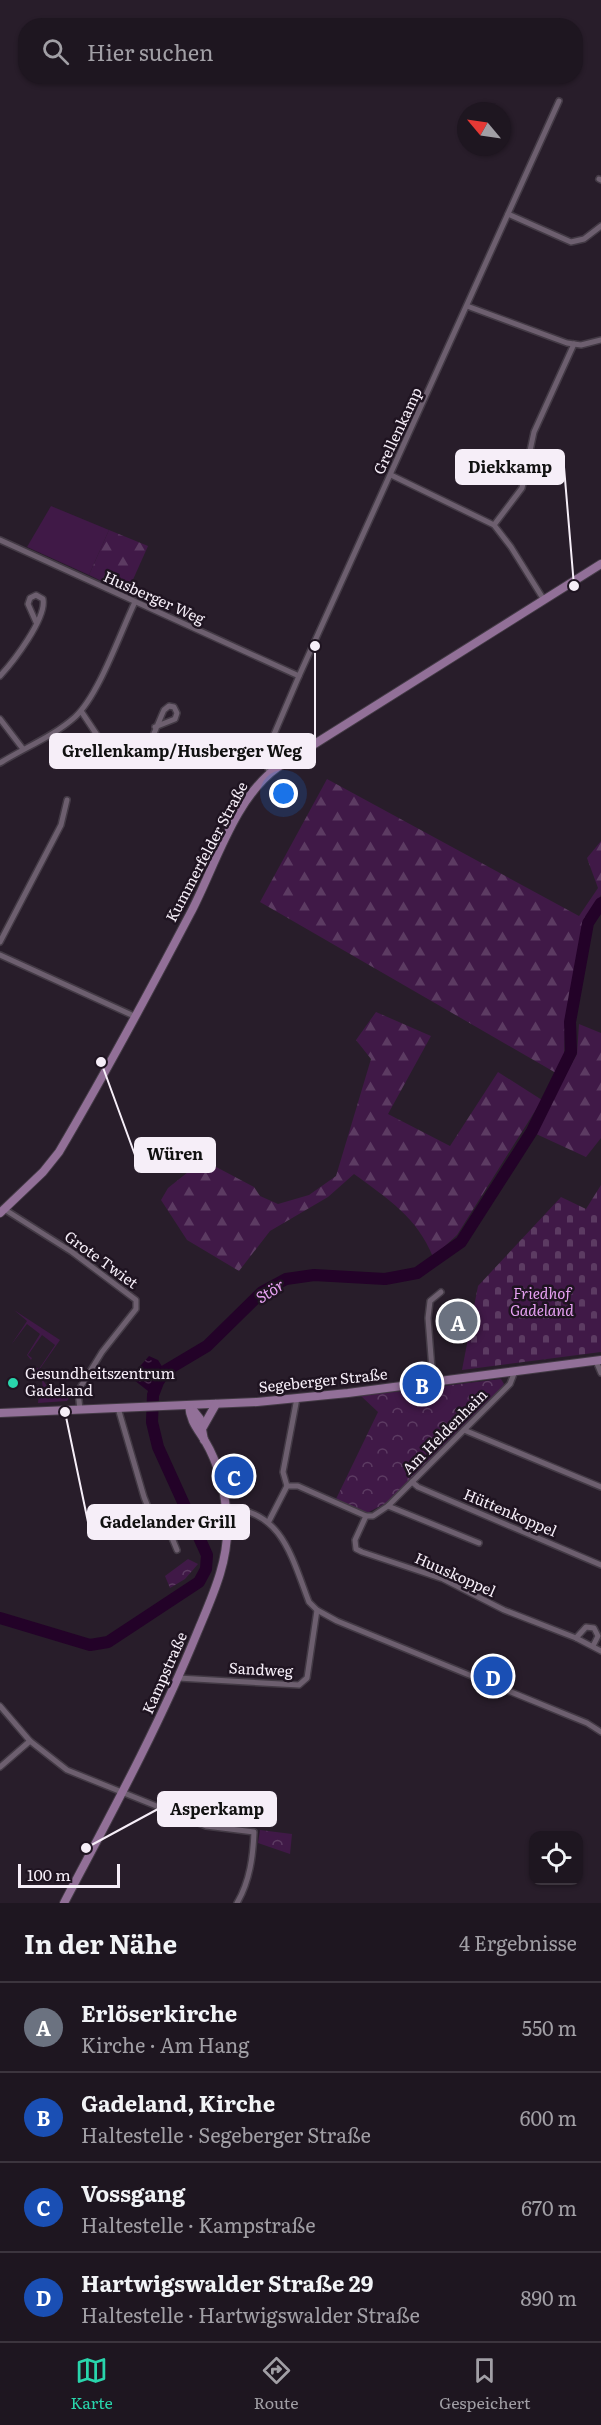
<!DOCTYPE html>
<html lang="de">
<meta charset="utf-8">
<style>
body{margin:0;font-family:Literata,serif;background:#2b232d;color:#f1f3f6}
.controls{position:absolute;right:18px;bottom:18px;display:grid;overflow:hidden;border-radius:12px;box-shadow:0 2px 4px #0004}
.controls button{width:54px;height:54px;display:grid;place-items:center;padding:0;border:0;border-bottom:2px solid #3c353e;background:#1e1620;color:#f1f3f6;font:30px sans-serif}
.compass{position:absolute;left:457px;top:102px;width:54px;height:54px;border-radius:50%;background:#1e1620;box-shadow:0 2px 4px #0004;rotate:299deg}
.scale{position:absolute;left:18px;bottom:15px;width:102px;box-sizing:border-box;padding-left:6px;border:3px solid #f6eef8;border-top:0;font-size:16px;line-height:21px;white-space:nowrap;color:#f6eef8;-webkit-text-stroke:4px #1f1421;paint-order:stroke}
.you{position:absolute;left:284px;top:794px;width:21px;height:21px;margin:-15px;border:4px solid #fff;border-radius:50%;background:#1a73e8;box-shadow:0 0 0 9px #1a73e833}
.badge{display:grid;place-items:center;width:39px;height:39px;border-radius:50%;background:#29d5ac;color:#fff;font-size:20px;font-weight:700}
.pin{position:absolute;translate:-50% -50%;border:3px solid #fff;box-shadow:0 2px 6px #0006}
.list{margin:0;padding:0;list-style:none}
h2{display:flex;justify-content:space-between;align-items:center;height:78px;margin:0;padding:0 24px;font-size:26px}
h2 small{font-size:20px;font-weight:400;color:#a19fa5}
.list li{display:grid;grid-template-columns:39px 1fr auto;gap:18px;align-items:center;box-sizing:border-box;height:90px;padding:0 24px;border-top:2px solid #3c353e}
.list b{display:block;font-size:22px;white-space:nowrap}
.list p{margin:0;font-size:20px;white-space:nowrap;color:#a19fa5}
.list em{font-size:20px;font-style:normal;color:#a19fa5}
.icon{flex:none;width:33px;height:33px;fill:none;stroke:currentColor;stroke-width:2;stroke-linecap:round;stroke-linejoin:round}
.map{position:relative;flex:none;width:601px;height:1903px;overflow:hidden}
.search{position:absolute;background:#1e1620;box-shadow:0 2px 4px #0004;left:18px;right:18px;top:18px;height:66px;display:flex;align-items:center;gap:15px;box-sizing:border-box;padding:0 21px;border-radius:24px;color:#a19fa5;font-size:22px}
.sheet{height:438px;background:#1e1620}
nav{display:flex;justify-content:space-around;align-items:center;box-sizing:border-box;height:84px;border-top:2px solid #3c353e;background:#1e1620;font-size:16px;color:#a19fa5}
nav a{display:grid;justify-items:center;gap:3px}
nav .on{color:#29d5ac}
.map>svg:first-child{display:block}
</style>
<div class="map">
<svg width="601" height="1903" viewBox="0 0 601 1903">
<defs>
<pattern id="forest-firs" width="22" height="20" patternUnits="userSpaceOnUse" patternTransform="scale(1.5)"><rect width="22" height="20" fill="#401947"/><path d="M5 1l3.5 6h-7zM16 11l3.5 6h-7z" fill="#5c3b62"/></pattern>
<pattern id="cemetery-stones" width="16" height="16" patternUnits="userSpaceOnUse" patternTransform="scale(1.5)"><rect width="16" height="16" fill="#401947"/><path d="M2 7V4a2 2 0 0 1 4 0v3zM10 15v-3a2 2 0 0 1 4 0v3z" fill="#5c3b62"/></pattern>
<pattern id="park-crowns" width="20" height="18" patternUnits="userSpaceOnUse" patternTransform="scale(1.5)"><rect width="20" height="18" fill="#401947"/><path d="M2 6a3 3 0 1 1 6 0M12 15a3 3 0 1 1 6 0" fill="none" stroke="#5c3b62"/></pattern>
<pattern id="water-ripples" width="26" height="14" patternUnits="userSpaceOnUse" patternTransform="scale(1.5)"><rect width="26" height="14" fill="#230228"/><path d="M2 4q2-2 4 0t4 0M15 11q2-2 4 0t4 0" fill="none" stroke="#442748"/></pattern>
</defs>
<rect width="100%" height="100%" fill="#281d2a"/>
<g fill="#401947">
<path d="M51,506L109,530L89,575L27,547Z"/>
<path d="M14,1310L60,1340L37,1373L35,1367L39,1369L55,1345L42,1335L28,1355L32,1358L31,1360L27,1355L40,1334L27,1324L11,1345L27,1321Z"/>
<path d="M42,1379L47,1386L72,1394L67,1401L38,1403L39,1392H43Z"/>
</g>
<g fill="url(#forest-firs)">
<path d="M109,530L148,546L127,593L89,575Z"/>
<path d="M327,779L579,916L598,888L587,858L601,841V895L586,920L565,1025L564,1056L556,1073L260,902Z"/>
<path d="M376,1012L431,1036L388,1114L450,1146L498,1072L542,1100L457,1235L433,1257C417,1217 388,1199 354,1174L328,1197L270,1231L239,1271L187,1240L161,1200L168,1188L203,1160L254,1187L260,1196L278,1204L309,1195L336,1176L371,1059L356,1040Z"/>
<path d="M579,1024L601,1033V1138L586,1157L534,1133L577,1054Z"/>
</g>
<path fill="url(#cemetery-stones)" d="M601,1185V1352L462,1370L478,1286L561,1197L586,1209Z"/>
<g fill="url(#park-crowns)">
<path d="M501,1379L504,1384L501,1390L388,1502L367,1513L336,1499L378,1412L361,1396Z"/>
<path d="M188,1559L198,1564L185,1579L170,1588L165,1576Z"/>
<path d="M260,1830L292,1834L290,1854L258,1843Z"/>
</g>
<path fill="url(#water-ripples)" d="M149,1356L158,1360L165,1371L163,1373L153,1370C147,1377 150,1382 156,1388L153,1395L134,1380V1373Z"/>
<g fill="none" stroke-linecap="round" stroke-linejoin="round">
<path stroke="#230228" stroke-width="12" d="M0,1618L90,1645L108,1642L199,1582L206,1569L207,1555L158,1447L152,1422L153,1395L158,1382L165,1371L207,1346L262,1292L286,1279L314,1275L385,1279L417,1273L461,1242L532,1131L571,1052L570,1022L588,923L601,903"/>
<defs>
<g id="street">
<path d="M599,179L601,180"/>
<path d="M508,214L571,242L584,239L601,226"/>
<path d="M467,306L567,343L581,345L601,340"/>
<path d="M391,475L494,525L511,547L544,600"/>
<path d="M494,525L522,488L534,432L574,344"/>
<path d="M0,540L299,676"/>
<path d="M0,676C13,662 47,618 43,599L36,595L30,598L28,604L36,622"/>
<path d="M81,711L105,747L130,761C148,758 157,724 164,710L169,706L174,707L177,713L175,719L155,727"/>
<path d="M0,719L23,749"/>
<path d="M0,763C24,748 54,736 75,717C99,695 120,633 135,602"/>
<path d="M270,773L266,764V753L299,676L559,101"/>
<path d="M0,942L61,825L67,800"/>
<path d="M0,955L134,1016"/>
<path d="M4,1209L72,1252L136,1300V1309L102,1352L78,1391L80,1410"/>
<path d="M596,1361L601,1373"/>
<path d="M433,1382L428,1318L430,1301L441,1292"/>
<path d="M118,1408L144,1497L148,1507L163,1516L177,1550"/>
<path d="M464,1430L601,1487"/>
<path d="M412,1482L418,1487L601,1565"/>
<path d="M287,1486L283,1472L297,1398"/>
<path d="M388,1506L479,1543"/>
<path d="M227,1508C282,1510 292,1558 309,1602L317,1610L337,1621L587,1723L601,1732"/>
<path d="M366,1516L355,1540L356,1549L362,1552L443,1579L504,1610L576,1638L601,1651"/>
<path d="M269,1521L287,1486H298L366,1516H373L388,1506L510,1384L515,1371"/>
<path d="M576,1638L586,1627L594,1628L598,1636L593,1646"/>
<path d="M178,1678L299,1685L307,1678L317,1610"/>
<path d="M0,1706L30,1741L67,1770L206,1826L254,1832C253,1856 250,1881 237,1903"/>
<path d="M0,1767L30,1741"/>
</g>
<g id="secondary">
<path d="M0,1213L43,1172L59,1152C105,1074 148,994 190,914C215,867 234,798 278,767L601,564"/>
<path d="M190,1406L200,1419L204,1440"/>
<path d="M0,1413L257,1402L348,1393L601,1360"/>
<path d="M203,1427L216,1404"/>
<path d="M64,1903C111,1814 159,1726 197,1633C211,1599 229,1562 227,1524C226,1495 220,1466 205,1441C197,1428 190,1421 189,1405"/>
</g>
</defs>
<use href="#street" stroke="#433a45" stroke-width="8"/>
<use href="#secondary" stroke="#433a45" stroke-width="10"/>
<use href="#street" stroke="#6d5f6f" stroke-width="5"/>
<use href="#secondary" stroke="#927098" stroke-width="8"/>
</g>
<circle fill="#29d5ac" stroke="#1f1421" stroke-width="2" cx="13" cy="1383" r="6"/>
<g text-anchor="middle" stroke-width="5" stroke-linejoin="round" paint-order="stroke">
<g font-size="15" fill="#f6eef8" stroke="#1f1421">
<text transform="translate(398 431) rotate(-65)" y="5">Grellenkamp</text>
<text transform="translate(154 598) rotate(24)" y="5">Husberger Weg</text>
<text transform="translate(207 852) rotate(-62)" y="5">Kummerfelder Straße</text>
<text transform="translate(101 1260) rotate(36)" y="5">Grote Twiet</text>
<text transform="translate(323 1381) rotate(-6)" y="5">Segeberger Straße</text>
<text transform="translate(445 1432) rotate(-45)" y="5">Am Heldenhain</text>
<text transform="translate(510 1513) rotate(23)" y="5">Hüttenkoppel</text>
<text transform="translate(455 1575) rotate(24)" y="5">Huuskoppel</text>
<text transform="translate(261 1670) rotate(3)" y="5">Sandweg</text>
<text transform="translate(165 1673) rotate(-66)" y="5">Kampstraße</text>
</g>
<g font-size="15" font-style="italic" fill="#e6a0f2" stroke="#1f1421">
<text x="542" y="1299">Friedhof<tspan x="542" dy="17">Gadeland</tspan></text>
</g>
<g font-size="15" fill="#f6eef8" stroke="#1f1421" text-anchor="start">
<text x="25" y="1379">Gesundheitszentrum<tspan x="25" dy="17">Gadeland</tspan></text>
</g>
<g font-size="16" font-style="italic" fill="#e8a2f3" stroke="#1f1421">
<text transform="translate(270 1291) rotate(-32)" y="6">Stör</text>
</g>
</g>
<path fill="none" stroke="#f6eef8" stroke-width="2" d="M574 586L564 467M315 646L315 751M101 1062L135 1155M65 1412L88 1522M86 1848L158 1809"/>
<g fill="#f6eef8" stroke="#1f1421" stroke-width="2">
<circle cx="574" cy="586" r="6"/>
<circle cx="315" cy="646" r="6"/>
<circle cx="101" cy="1062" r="6"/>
<circle cx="65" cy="1412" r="6"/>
<circle cx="86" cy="1848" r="6"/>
</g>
<g fill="#f6eef8" stroke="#f6eef8" stroke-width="2">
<rect x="456" y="450" width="108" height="34" rx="6"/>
<rect x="50" y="734" width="265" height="34" rx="6"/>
<rect x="135" y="1138" width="80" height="34" rx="6"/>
<rect x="88" y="1505" width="161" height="34" rx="6"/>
<rect x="158" y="1792" width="118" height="34" rx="6"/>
</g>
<g font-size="16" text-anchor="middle" font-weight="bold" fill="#111">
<text x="510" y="473">Diekkamp</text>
<text x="182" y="757">Grellenkamp/Husberger Weg</text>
<text x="175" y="1160">Würen</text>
<text x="168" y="1528">Gadelander Grill</text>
<text x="217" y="1815">Asperkamp</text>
</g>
</svg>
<div class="controls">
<button><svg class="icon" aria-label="locate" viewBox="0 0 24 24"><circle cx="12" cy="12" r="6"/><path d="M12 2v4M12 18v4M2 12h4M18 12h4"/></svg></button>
</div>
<svg class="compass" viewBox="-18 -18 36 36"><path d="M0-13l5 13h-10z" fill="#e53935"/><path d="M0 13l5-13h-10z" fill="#a19fa5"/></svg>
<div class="scale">100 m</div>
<div class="you"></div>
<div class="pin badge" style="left:458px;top:1321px;background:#6b7280">A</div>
<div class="pin badge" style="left:422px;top:1384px;background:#1a4fb4">B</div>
<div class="pin badge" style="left:234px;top:1476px;background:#1a4fb4">C</div>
<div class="pin badge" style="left:493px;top:1676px;background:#1a4fb4">D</div>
<div class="search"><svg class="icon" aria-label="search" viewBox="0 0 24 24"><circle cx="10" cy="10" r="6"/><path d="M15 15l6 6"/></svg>Hier suchen</div>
</div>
<section class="sheet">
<h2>In der Nähe<small>4 Ergebnisse</small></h2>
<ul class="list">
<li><span class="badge" style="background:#6b7280">A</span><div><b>Erlöserkirche</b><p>Kirche · Am Hang</p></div><em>550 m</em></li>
<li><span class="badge" style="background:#1a4fb4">B</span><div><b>Gadeland, Kirche</b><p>Haltestelle · Segeberger Straße</p></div><em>600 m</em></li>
<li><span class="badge" style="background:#1a4fb4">C</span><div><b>Vossgang</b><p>Haltestelle · Kampstraße</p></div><em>670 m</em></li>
<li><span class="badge" style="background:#1a4fb4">D</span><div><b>Hartwigswalder Straße 29</b><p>Haltestelle · Hartwigswalder Straße</p></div><em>890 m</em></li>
</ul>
</section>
<nav>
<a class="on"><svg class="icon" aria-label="map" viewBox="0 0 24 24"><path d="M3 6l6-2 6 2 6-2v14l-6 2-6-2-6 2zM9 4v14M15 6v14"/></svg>Karte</a>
<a><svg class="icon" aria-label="directions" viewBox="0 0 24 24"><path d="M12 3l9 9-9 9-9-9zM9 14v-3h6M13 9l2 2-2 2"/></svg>Route</a>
<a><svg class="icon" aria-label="saved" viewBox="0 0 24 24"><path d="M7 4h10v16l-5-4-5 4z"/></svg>Gespeichert</a>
</nav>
